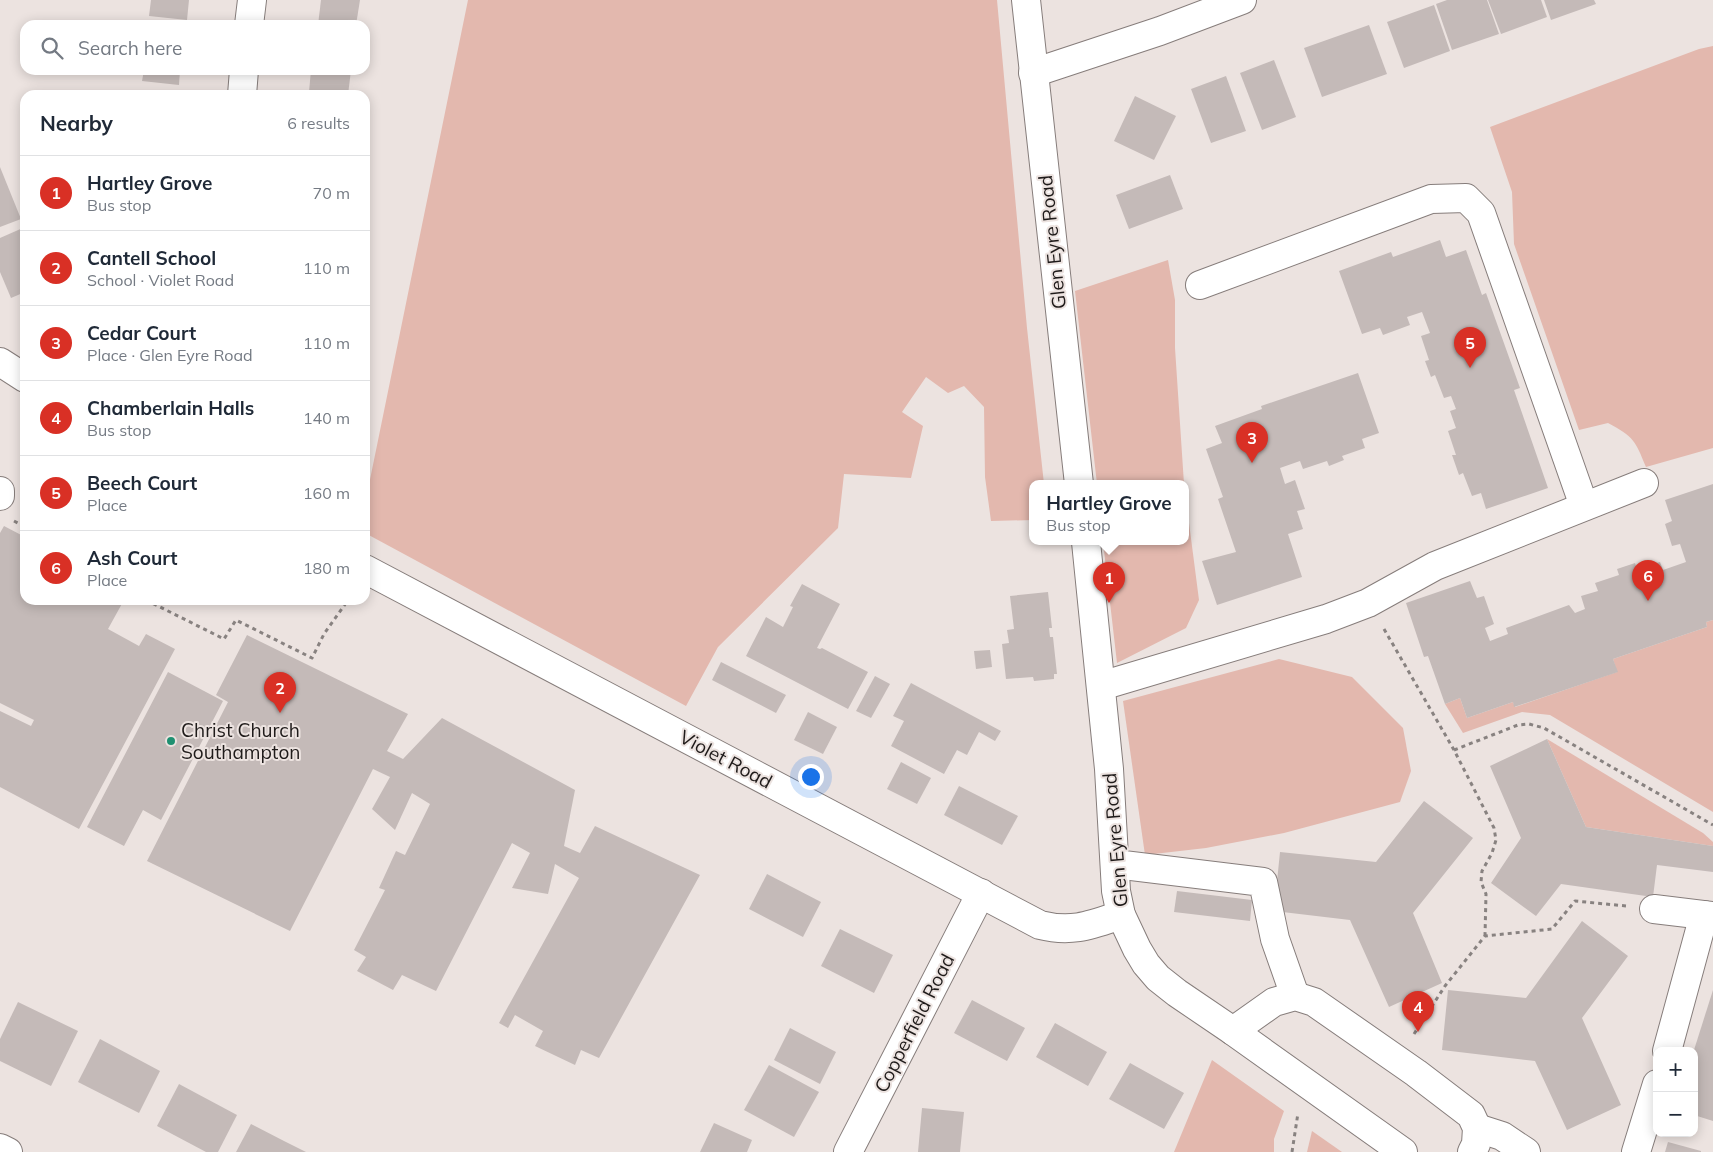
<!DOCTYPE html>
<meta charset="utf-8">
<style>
body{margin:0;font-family:Mulish,sans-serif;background:#f6f6f7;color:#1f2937}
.controls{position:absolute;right:15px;bottom:15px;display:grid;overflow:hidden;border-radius:10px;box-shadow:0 2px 12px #0003}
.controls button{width:45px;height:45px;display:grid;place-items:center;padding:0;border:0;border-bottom:1px solid #e0e1e3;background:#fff;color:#1f2937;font:25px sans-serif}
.you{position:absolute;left:810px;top:776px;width:18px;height:18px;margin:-12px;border:4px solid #fff;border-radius:50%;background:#1a73e8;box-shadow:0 0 0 8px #1a73e833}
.badge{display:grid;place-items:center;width:32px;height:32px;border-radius:50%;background:#d93025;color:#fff;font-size:16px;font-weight:700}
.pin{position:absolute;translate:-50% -41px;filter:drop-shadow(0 1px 2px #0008)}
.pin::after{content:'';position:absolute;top:26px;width:18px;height:15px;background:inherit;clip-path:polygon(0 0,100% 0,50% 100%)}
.popup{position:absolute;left:1029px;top:480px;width:160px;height:65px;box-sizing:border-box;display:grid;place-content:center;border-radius:10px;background:#fff;filter:drop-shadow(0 1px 4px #0005);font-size:16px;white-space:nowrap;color:#747a83}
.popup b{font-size:19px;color:#1f2937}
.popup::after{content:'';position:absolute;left:50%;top:100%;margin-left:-10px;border:10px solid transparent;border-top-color:#fff}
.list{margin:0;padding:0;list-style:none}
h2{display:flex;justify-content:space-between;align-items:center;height:65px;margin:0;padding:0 20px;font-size:21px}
h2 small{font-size:16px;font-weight:400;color:#747a83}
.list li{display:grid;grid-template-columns:32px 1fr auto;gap:15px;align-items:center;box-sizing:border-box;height:75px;padding:0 20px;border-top:1px solid #e0e1e3}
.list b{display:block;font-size:19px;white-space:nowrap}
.list p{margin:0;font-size:16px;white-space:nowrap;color:#747a83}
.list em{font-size:16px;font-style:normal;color:#747a83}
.icon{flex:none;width:28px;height:28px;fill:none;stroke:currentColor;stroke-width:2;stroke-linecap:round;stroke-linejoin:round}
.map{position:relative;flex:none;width:1713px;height:1152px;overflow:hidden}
.search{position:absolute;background:#fff;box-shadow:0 2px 12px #0003;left:20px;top:20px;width:350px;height:55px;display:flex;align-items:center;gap:12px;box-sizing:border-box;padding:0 18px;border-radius:15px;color:#747a83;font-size:19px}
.panel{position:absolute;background:#fff;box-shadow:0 2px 12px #0003;left:20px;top:90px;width:350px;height:515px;border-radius:15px}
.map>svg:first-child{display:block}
</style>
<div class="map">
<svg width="1713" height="1152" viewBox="0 0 1713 1152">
<rect width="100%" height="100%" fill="#ece3e0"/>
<g fill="#e3b8ae">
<path d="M468,0H997L1027,328L1044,484H1033V520L991,521L985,477L984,407L964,386L948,393L926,377L902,412L923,426L911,478L844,474L838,528L718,647L686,706L365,533V504Z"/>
<path d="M1713,46V448L1646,467C1635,440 1634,437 1608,423L1579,430L1514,244L1512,192L1490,127L1699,49Z"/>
<path d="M1168,260L1175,300V348L1184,484H1097L1075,291Z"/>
<path d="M1185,492L1199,600L1186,628L1117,663L1103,542H1185Z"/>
<path d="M1713,620V812L1550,715L1522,712L1463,733L1445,704L1460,698L1467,718L1513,702L1515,707L1617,672L1613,659L1707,627L1706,622Z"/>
<path d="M1279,659L1352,677L1403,728L1411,771L1400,802L1284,833L1206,848L1145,855L1123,701Z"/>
<path d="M1547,739L1703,833L1713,842V846L1586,827Z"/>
<path d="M1212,1060L1284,1111L1274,1139V1152H1174Z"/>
<path d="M1312,1131L1342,1152H1307Z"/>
</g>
<g fill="#c4bab8">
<path d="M151,0H189L187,20L149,16Z"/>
<path d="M321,0H360L356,25H318Z"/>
<path d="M1447,0H1487L1499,34L1452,50L1436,4Z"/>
<path d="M1488,0H1541L1547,17L1501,34Z"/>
<path d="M1544,0H1594L1596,4L1551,20Z"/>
<path d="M1434,5L1450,51L1404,68L1387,22Z"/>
<path d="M1369,25L1387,74L1322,97L1304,48Z"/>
<path d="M1274,60L1296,117L1262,130L1240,73Z"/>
<path d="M144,70H180L179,85L142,81Z"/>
<path d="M311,70H351L348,95L309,92Z"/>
<path d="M1226,76L1246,131L1211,143L1191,89Z"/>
<path d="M1135,96L1176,116L1154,160L1114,141Z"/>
<path d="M0,167L21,219L0,227Z"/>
<path d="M1170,175L1183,209L1129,229L1116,195Z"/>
<path d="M25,227V292L11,298L0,272V238Z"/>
<path d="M1440,240L1446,257L1466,250L1482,295L1486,293L1520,388L1514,390L1548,488L1486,509L1481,493L1472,496L1463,473L1459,475L1452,455H1456L1448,431L1456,428L1450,411L1456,409L1451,396L1444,398L1435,375L1431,377L1425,361L1429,360L1421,336L1430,333L1422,312L1407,317L1410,325L1383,335L1380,328L1362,334L1339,271L1391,252L1393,257Z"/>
<path d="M1358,373L1379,433L1362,439L1365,448L1342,456L1344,460L1329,466L1327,461L1303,469L1300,461L1280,468L1285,484L1295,480L1305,509L1297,511L1303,529L1288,534L1302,577L1217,605L1202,561L1236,552L1218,499L1223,497L1206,449L1222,443L1215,426L1262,409L1261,406Z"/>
<path d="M1713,484V620L1706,622L1707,627L1613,659L1618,672L1514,707L1513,702L1467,718L1460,698L1445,704L1428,656L1424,657L1406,603L1470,581L1477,598L1484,596L1494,624L1485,628L1490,641L1508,634L1506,628L1569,605L1575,613L1585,609L1581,596L1598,591L1595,583L1619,575L1617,569L1635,563L1637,569L1660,562L1663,570L1686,562L1680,544L1672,546L1665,524L1672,521L1665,500Z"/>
<path d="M4,526L25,537V600H124L108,629L139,646L146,634L175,649L79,829L0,787V711L31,726L34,720L0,703V533Z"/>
<path d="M802,584L840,604L817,648L820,649L822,648L868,672L848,709L746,656L766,617L783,627L793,607L790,606Z"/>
<path d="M1048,592L1052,628H1049L1050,637H1053L1057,674H1054V679L1034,681L1033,677L1006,679L1002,644L1009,643L1007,630L1014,629L1010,596Z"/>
<path d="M247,635L408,714L387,751L403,759L442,718L575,790L564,846L580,853L595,826L700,875L599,1058L581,1050L575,1065L535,1046L543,1031L515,1015L508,1028L499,1023L579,878L555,864L548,894L512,888L530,853L512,843L436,991L402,975L393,990L357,971L366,957L354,950L385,890L379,888L396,851L405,855L430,804L412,793L395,830L372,809L390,777L373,769L290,931L147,861L228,702L216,695Z"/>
<path d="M990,650L992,667L976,669L974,651Z"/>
<path d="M721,662L786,695L776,713L712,680Z"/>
<path d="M168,672L223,701L161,820L143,810L124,846L87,827Z"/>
<path d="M875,676L890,684L871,718L856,711Z"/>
<path d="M911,683L1001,731L995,741L979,732L967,755L957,750L944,774L891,746L904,721L893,716Z"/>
<path d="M808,712L837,727L823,754L794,740Z"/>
<path d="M1547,739L1586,827L1713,846V872L1657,865L1653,897L1561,884L1536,916L1491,883L1521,838L1490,766Z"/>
<path d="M901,762L931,778L917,804L887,789Z"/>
<path d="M959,786L1018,816L1002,845L944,815Z"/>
<path d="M1424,801L1473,838L1413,913L1442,983L1389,1007L1350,920L1274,911L1280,852L1376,862Z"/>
<path d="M767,874L821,902L803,937L749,909Z"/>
<path d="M1177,891L1252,900L1250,921L1174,912Z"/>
<path d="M1582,921L1628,956L1582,1018L1621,1105L1567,1130L1535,1061L1442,1050L1448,990L1526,998Z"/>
<path d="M840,929L893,955L874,993L821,966Z"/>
<path d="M1713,990V1121L1694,1115V1050Z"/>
<path d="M972,1000L1025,1028L1007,1061L954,1033Z"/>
<path d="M18,1002L78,1031L51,1086L0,1061V1039Z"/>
<path d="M1055,1023L1107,1052L1088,1086L1036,1057Z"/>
<path d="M790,1028L836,1052L820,1084L774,1060Z"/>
<path d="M100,1039L160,1071L139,1113L78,1082Z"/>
<path d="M1130,1063L1184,1093L1164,1129L1109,1099Z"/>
<path d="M769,1065L819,1092L794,1137L744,1110Z"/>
<path d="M179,1084L237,1115L218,1152H206L157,1126Z"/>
<path d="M922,1108L964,1112L960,1152H918Z"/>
<path d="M714,1123L752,1140L747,1152H700Z"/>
<path d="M251,1124L284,1141L306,1152H236Z"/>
<path d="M1668,1142L1701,1151V1152H1665Z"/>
</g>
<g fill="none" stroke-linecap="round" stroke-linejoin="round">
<defs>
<g id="minor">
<path d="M1026,0L1079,484"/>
<path d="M249,25L252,0"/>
<path d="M1033,73L1160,31L1242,0"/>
<path d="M242,95L244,70"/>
<path d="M1200,285L1431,199L1466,198L1481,213L1584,506"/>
<path d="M0,362L25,378"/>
<path d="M0,491V496"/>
<path d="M1086,542L1109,769L1116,891L1121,915L1137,949L1146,964L1158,978L1177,993L1233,1031L1403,1152"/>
<path d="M365,569L1040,925C1072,933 1091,925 1121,915"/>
<path d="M1101,686L1326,619L1368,603L1435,566L1644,483"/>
<path d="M1115,864L1263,882L1275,939L1295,996"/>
<path d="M1654,909L1713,916"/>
<path d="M1233,1031L1274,1002L1295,996L1314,1002L1416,1073L1471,1115L1477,1128L1476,1144L1472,1152"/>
<path d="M1667,1051L1704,915"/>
<path d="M1477,1128L1502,1136L1526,1152"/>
<path d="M0,1148L8,1152"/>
<path d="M848,1152L981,893"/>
<path d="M1636,1152L1657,1084"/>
</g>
</defs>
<use href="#minor" stroke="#867d7b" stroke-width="30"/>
<g stroke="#888280" stroke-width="3" stroke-dasharray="4 4" stroke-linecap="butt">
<path d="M14,521L25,527"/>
<path d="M146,600L224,639L236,620L312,658L324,634L348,600"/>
<path d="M1384,629L1454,750L1494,828L1496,840L1492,853L1482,871L1481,882L1486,894L1485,936"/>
<path d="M1454,750L1518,725L1529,724L1544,728L1713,825"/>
<path d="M1414,1034L1445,986L1485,936L1552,929L1575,901L1626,906"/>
<path d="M1292,1152L1298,1113"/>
</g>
<use href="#minor" stroke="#fff" stroke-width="28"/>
</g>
<circle fill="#1f9071" stroke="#ece3e0" stroke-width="2" cx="171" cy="741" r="5"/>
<g text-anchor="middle" stroke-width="4" stroke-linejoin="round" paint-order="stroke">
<g font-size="19" fill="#1f1b1a" stroke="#ece3e0">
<text transform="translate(1052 242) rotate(-96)" y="7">Glen Eyre Road</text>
<text transform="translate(726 759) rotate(28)" y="7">Violet Road</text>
<text transform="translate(1115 840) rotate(-95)" y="7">Glen Eyre Road</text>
<text transform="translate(914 1023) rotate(-63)" y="7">Copperfield Road</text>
</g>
<g font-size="19" fill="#1f1b1a" stroke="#ece3e0" text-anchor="start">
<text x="181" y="737">Christ Church<tspan x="181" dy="22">Southampton</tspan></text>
</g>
</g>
</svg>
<div class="controls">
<button>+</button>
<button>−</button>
</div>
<div class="you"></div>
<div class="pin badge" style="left:1109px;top:603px">1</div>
<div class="popup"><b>Hartley Grove</b>Bus stop</div>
<div class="pin badge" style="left:280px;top:713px">2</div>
<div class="pin badge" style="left:1252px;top:463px">3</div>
<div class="pin badge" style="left:1418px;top:1032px">4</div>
<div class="pin badge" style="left:1470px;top:368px">5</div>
<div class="pin badge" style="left:1648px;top:601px">6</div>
<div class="search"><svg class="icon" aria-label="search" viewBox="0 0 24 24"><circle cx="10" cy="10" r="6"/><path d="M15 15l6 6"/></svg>Search here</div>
<section class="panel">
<h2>Nearby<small>6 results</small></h2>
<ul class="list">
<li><span class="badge">1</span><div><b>Hartley Grove</b><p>Bus stop</p></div><em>70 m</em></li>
<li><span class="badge">2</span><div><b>Cantell School</b><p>School · Violet Road</p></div><em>110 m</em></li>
<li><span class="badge">3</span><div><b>Cedar Court</b><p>Place · Glen Eyre Road</p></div><em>110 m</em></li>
<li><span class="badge">4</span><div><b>Chamberlain Halls</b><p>Bus stop</p></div><em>140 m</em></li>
<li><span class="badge">5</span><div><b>Beech Court</b><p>Place</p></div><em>160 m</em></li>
<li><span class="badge">6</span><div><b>Ash Court</b><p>Place</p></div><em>180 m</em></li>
</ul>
</section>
</div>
